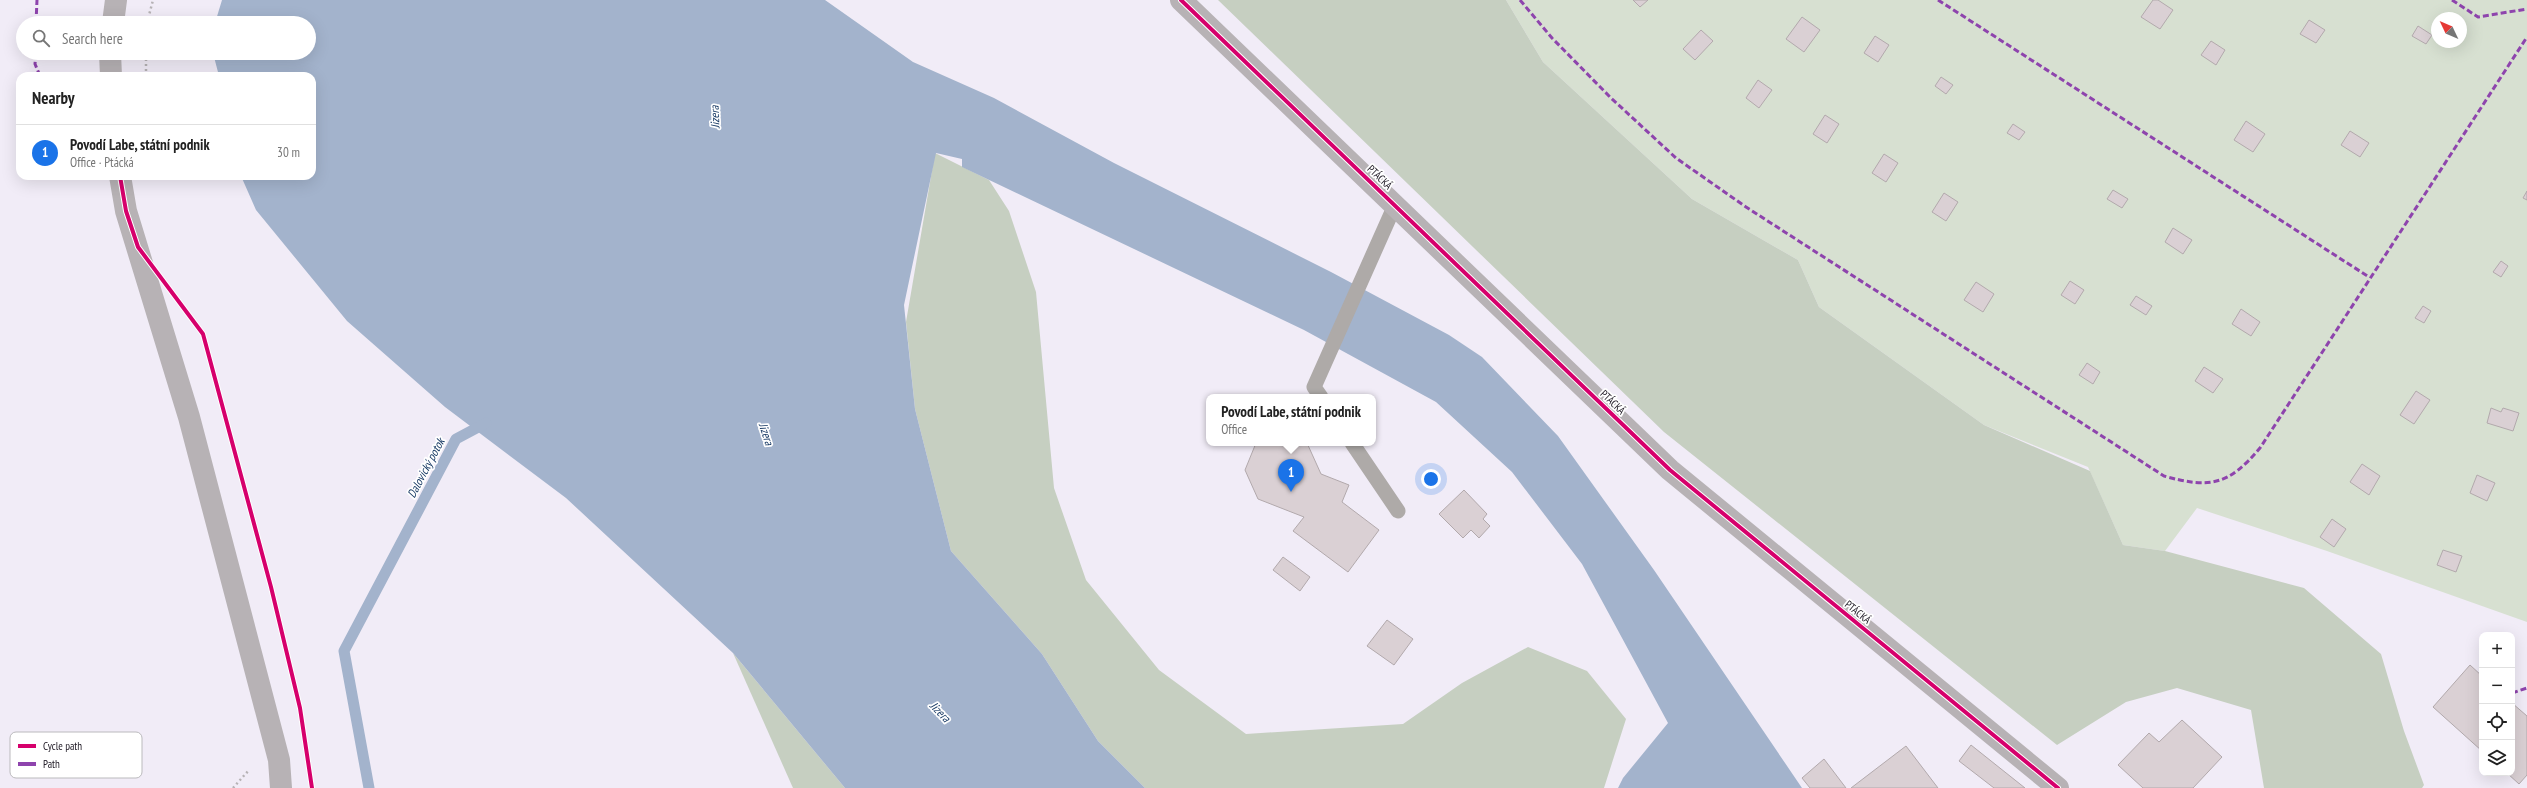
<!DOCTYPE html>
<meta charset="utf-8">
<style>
body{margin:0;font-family:"PT Sans Narrow",sans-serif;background:#f2f2f2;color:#222}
.controls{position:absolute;right:12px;bottom:12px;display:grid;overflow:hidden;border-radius:8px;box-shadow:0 4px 16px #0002}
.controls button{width:36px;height:36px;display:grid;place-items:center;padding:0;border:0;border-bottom:1px solid #e0e0e0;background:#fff;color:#222;font:20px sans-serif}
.compass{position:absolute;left:2431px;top:12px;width:36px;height:36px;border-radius:50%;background:#fff;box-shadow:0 4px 16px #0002;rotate:314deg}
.you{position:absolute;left:1431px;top:479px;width:14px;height:14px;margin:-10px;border:3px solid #fff;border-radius:50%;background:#1a73e8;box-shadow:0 0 0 6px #1a73e833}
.badge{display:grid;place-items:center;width:26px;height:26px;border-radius:50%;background:#1a73e8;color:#fff;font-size:13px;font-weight:700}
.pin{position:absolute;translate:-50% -33px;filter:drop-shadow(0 1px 2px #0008)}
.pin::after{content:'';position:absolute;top:21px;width:14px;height:12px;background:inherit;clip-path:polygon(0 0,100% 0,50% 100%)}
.popup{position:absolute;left:1206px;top:394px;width:170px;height:52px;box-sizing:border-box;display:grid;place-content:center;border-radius:8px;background:#fff;filter:drop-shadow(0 1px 3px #0005);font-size:13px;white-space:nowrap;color:#767676}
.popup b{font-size:15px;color:#222}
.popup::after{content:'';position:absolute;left:50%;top:100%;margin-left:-8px;border:8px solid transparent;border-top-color:#fff}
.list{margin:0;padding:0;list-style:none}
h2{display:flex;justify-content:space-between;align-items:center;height:52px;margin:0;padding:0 16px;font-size:17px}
h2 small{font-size:13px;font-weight:400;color:#767676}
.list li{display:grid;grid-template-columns:26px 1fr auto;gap:12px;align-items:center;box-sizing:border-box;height:56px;padding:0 16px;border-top:1px solid #e0e0e0}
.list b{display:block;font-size:15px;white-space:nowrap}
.list p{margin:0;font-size:13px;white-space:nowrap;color:#767676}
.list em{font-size:13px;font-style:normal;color:#767676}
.icon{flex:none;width:22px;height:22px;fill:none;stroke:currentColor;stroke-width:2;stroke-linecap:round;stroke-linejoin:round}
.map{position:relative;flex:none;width:2527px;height:788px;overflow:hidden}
.search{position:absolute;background:#fff;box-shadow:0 4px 16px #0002;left:16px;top:16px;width:300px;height:44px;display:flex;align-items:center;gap:10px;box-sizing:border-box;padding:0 14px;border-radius:22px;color:#767676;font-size:15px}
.panel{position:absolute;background:#fff;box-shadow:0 4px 16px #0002;left:16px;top:72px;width:300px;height:108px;border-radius:12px}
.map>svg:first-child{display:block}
</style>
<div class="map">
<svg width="2527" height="788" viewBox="0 0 2527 788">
<rect width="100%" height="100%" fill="#f1ecf7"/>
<path fill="#d7e0d1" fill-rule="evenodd" d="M1506,0H2527V622L2327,551L2197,508L2165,551L2123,545L2088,467L1984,425L1819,307L1798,260L1692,199L1543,62ZM2437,18H2461V42H2437Z"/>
<g fill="#c6cfc1">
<path d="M1218,0H1506L1543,62L1692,199L1798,260L1819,307L1984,425L2090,471L2123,545L2165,551L2304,588L2381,654L2404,731L2424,785L2422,788H2264L2251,710L2177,688L2126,702L2057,745L1664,432Z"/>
<path d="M935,153L989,180L1009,211L1036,292L1054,488L1086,580L1159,670L1246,734L1403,724L1462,683L1528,647L1587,671L1626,719L1604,788H1145L1098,741L1042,654L951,551L915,409L906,322Z"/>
<path d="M733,653L845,788H793Z"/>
</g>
<path fill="#a3b3cc" d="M222,0H825L913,62L994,98L1114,163L1331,272L1449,335L1482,357L1558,436L1654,570L1802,788H1618L1623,778L1668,723L1582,564L1512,472L1436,402L1304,330L962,167V159L936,153L904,305L915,409L951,551L1042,654L1098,741L1145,788H845L733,653L566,498L445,407L347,321L256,210L241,176H312V76H219L213,53H309V23H215Z"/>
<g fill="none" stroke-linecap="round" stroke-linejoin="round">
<path stroke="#a3b3cc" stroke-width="11" d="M369,788L344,651L456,439L486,423"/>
</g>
<g fill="#dad0d4" stroke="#b2a9ac">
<path d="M1633,0H1648L1640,7Z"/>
<path d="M2153,0H2158L2173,10L2160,29L2141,17Z"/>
<path d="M1802,17L1820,30L1804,52L1786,39Z"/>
<path d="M2309,20L2325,30L2316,43L2300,34Z"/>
<path d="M2418,26L2432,35L2426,44L2412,36Z"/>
<path d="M1701,30L1713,41L1695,60L1683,49Z"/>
<path d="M1875,36L1889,45L1878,62L1864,53Z"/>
<path d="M2211,41L2225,50L2216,65L2201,55Z"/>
<path d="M1941,77L1953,85L1946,94L1935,86Z"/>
<path d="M1758,80L1772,90L1759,108L1746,98Z"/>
<path d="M1825,115L1839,124L1827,143L1813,134Z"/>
<path d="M2246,121L2265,134L2253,152L2234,140Z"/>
<path d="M2013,124L2025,132L2019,140L2007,133Z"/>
<path d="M2350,131L2369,143L2360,157L2341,145Z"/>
<path d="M1884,154L1898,163L1886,182L1872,173Z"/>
<path d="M2113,190L2128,199L2122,208L2107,199Z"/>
<path d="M2527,191V200L2523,198Z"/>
<path d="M1944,193L1958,202L1946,221L1932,212Z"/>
<path d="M2173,228L2192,240L2183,254L2165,242Z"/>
<path d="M2501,261L2508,266L2501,277L2493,272Z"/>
<path d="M2070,281L2084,290L2075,304L2061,295Z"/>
<path d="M1976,282L1994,294L1983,312L1964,300Z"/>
<path d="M2136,296L2152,306L2146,315L2130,305Z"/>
<path d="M2423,306L2431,311L2424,323L2415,318Z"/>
<path d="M2241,309L2260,322L2251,336L2232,324Z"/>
<path d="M2087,363L2100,372L2093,384L2079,375Z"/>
<path d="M2204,367L2223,379L2213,393L2195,381Z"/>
<path d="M2416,391L2430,400L2414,424L2400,415Z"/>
<path d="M2491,408L2501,412L2503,408L2519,413L2513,431L2487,423Z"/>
<path d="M1256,443H1307L1321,474L1349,485L1342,502L1379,530L1348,572L1293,531L1304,517L1258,499L1245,470Z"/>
<path d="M2362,464L2380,476L2369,495L2350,482Z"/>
<path d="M2477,475L2495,483L2487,501L2470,493Z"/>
<path d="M1464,490L1487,514L1483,519L1490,526L1479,538L1471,530L1463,538L1439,514Z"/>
<path d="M2332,519L2346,529L2334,547L2320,537Z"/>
<path d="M2443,550L2462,556L2456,572L2437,565Z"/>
<path d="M1283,557L1310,577L1300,591L1273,570Z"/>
<path d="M1387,620L1413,639L1394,665L1367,646Z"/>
<path d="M2470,665L2482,676V751L2433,707Z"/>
<path d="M2512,703L2527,716V775L2519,784L2507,773H2512Z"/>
<path d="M2182,720L2222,757L2193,788H2143L2118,765L2149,733L2159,742Z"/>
<path d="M1971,745L2025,788H1994L1959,761Z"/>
<path d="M1906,746L1938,788H1851Z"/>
<path d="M1824,759L1846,788H1810L1802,778Z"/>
</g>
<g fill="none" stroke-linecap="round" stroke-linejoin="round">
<g stroke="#b6b2b5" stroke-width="2.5" stroke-dasharray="2 3" stroke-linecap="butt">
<path d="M147,23L153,0"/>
<path d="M146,76V53"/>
<path d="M233,788L249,770"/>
</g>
<g stroke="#aeaaa8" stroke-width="15">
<path d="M1321,397L1314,387L1395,205"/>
<path d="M1352,443L1398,511"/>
</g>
<g stroke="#b7b2b5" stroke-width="22">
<path d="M1181,0L1670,470L2058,788"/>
<path d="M113,23L116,0"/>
<path d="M110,53L111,76"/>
<path d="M120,176L126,211L189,417L279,760L281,788"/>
</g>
<g stroke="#8e44ad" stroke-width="3" stroke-dasharray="6 3" stroke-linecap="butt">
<path d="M1520,0L1552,38L1611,98L1676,158L1746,207L2164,476C2210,489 2229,485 2260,448L2527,37"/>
<path d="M1938,0L2369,277"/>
<path d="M2452,0L2478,17L2527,9"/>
<path d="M36,23L37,0"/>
<path d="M36,53L35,64L40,76"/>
<path d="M2512,693L2527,688"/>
</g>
<defs>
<g id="cycleway">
<path d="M1181,0L1670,470L2058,788"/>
<path d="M120,176L126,211L138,247L203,334L271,587L300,708L312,788"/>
</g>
</defs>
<use href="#cycleway" stroke="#fff" stroke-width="6"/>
<use href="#cycleway" stroke="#d6006c" stroke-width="4"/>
</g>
<g text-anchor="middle" stroke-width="3.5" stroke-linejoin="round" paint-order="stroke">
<g font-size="11" fill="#1d1823" stroke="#fff">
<text transform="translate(1380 177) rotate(44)" y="4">PTÁCKÁ</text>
<text transform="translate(1613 402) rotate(44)" y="4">PTÁCKÁ</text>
<text transform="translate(1858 612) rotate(39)" y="4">PTÁCKÁ</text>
</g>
<g font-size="12" font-style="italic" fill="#163863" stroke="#fff">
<text transform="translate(715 117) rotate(-92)" y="4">Jizera</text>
<text transform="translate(766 434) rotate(72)" y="4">Jizera</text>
<text transform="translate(426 468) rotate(-62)" y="4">Dalovický potok</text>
<text transform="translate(940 712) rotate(46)" y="4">Jizera</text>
</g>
</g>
<rect x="10" y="732" width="132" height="46" rx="6" fill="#fff" stroke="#bbbabd" stroke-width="1"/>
<rect x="18" y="744" width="18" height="4" fill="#d6006c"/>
<rect x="18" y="762" width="18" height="4" fill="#8e44ad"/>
<g font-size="11" fill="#1d1823">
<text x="43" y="750">Cycle path</text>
<text x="43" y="768">Path</text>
</g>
</svg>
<div class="controls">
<button>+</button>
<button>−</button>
<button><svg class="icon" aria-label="locate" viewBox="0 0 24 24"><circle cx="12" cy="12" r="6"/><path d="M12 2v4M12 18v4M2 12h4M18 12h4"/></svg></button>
<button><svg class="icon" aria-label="layers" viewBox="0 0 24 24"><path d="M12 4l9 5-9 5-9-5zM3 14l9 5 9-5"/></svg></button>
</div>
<svg class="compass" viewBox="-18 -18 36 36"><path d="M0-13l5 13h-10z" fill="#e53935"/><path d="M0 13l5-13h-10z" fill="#767676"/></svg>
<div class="you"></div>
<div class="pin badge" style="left:1291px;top:492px">1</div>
<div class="popup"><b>Povodí Labe, státní podnik</b>Office</div>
<div class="search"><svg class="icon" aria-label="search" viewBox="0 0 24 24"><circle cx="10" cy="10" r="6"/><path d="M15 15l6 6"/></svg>Search here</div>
<section class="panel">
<h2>Nearby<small></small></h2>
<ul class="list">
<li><span class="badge">1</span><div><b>Povodí Labe, státní podnik</b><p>Office · Ptácká</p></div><em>30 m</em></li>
</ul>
</section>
</div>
